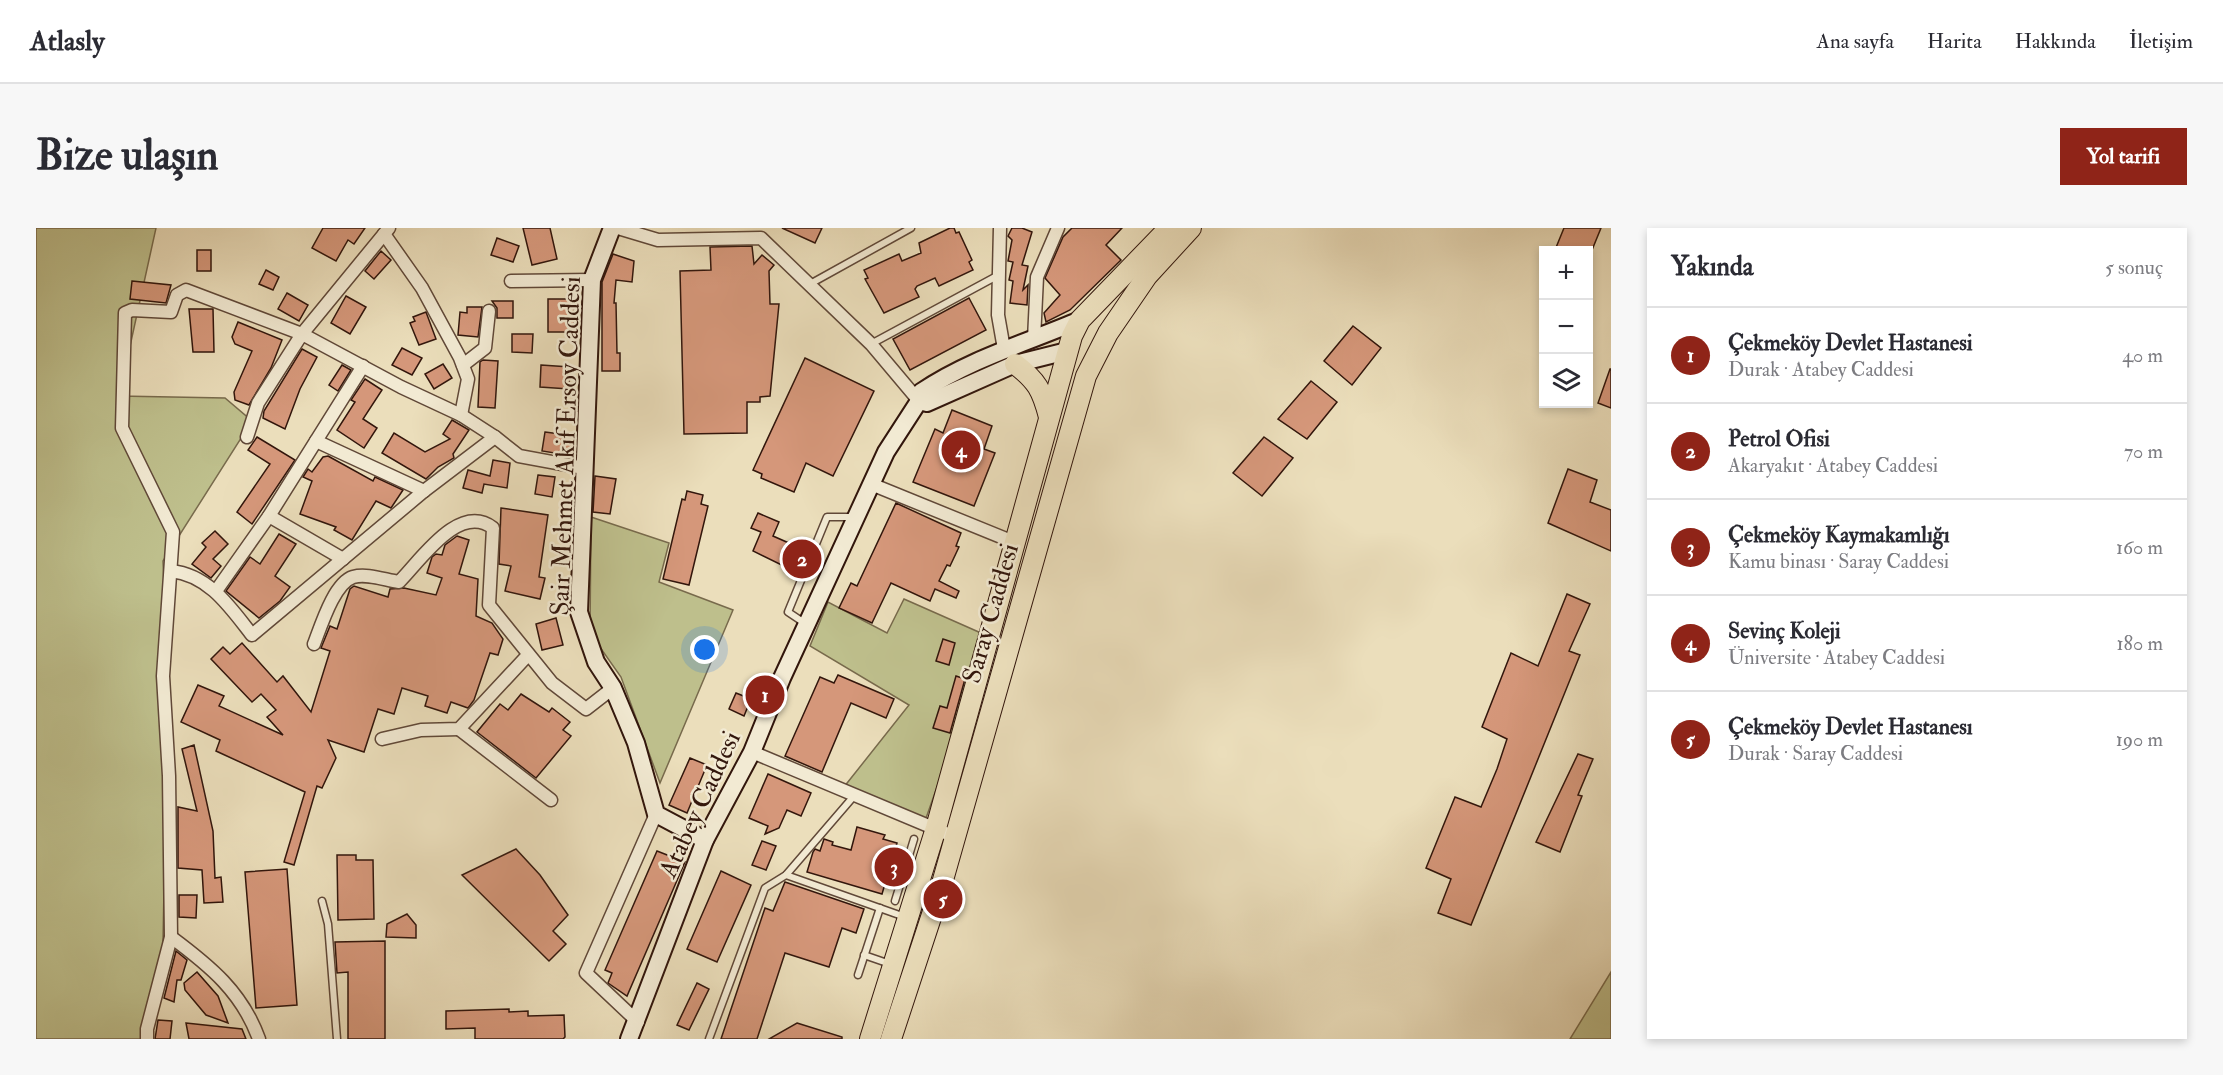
<!DOCTYPE html>
<html lang="tr">
<meta charset="utf-8">
<style>
body{margin:0;font-family:"IM FELL Double Pica",serif;background:#f7f7f7;color:#2b2b33}
.controls{position:absolute;right:18px;top:18px;display:grid;overflow:hidden;border-radius:0px;box-shadow:0 3px 9px #0003}
.controls button{width:54px;height:54px;display:grid;place-items:center;padding:0;border:0;border-bottom:2px solid #e1e1e2;background:#fff;color:#2b2b33;font:30px sans-serif}
.you{position:absolute;left:669px;top:422px;width:21px;height:21px;margin:-15px;border:4px solid #fff;border-radius:50%;background:#1a73e8;box-shadow:0 0 0 9px #1a73e833}
.badge{display:grid;place-items:center;width:39px;height:39px;border-radius:50%;background:#8f2418;color:#fff;font-size:20px;font-weight:700}
.pin{position:absolute;translate:-50% -50%;border:3px solid #fff;box-shadow:0 2px 6px #0006}
.list{margin:0;padding:0;list-style:none}
h2{display:flex;justify-content:space-between;align-items:center;height:78px;margin:0;padding:0 24px;font-size:26px}
h2 small{font-size:20px;font-weight:400;color:#7c7c81}
.list li{display:grid;grid-template-columns:39px 1fr auto;gap:18px;align-items:center;box-sizing:border-box;height:96px;padding:0 24px;border-top:2px solid #e1e1e2}
.list b{display:block;font-size:22px;white-space:nowrap}
.list p{margin:0;font-size:20px;white-space:nowrap;color:#7c7c81}
.list em{font-size:20px;font-style:normal;color:#7c7c81}
.icon{flex:none;width:33px;height:33px;fill:none;stroke:currentColor;stroke-width:2;stroke-linecap:round;stroke-linejoin:round}
.map{position:relative;flex:none;width:1575px;height:811px;overflow:hidden;border-radius:0px}
header{display:flex;align-items:center;gap:36px;box-sizing:border-box;height:84px;padding:0 30px;background:#fff;border-bottom:2px solid #e1e1e2}
header strong{font-size:28px}
nav{display:flex;gap:33px;margin-inline-start:auto;font-size:21px}
.intro{display:flex;align-items:center;justify-content:space-between;box-sizing:border-box;height:144px;padding:0 36px}
h1{margin:0;font-size:42px}
.button{padding:15px 27px;border-radius:0px;background:#8f2418;color:#fff;font-size:21px;font-weight:700}
main{display:flex;gap:36px;padding:0 36px}
aside{flex:1;background:#fff;border-radius:0px;box-shadow:0 3px 9px #0003}
.map>svg:first-child{display:block}
</style>
<header>
<strong>Atlasly</strong>
<nav><a>Ana sayfa</a><a>Harita</a><a>Hakkında</a><a>İletişim</a></nav>
</header>
<div class="intro"><h1>Bize ulaşın</h1><a class="button">Yol tarifi</a></div>
<main>
<div class="map">
<svg width="1575" height="811" viewBox="0 0 1575 811">
<rect width="100%" height="100%" fill="#ebdebb"/>
<filter id="stains"><feTurbulence type="fractalNoise" baseFrequency=".00333" numOctaves="4"/><feColorMatrix values="0 0 0 0 .2 0 0 0 0 .09 0 0 0 0 .02 0 0 0 .5 -.17"/></filter>
<radialGradient id="worn" r=".72"><stop offset=".6" stop-color="#630" stop-opacity="0"/><stop offset="1" stop-color="#630" stop-opacity=".3"/></radialGradient>
<g fill="#bebf8c" stroke="#786a4c" stroke-width="1.5">
<path d="M0,0H120L83,168L189,170L216,193L127,333L132,446L127,715L116,811H0Z"/>
<path d="M555,289L633,315L623,354L697,382L624,555L585,449L554,405Z"/>
<path d="M868,371L954,409L889,593L804,564L873,477L774,418L792,374L851,405Z"/>
<path d="M1575,744V811H1534Z"/>
</g>
<g fill="#d5977a" stroke="#32160c" stroke-width="1.5">
<path d="M287,0H329L318,16L312,12L300,33L276,20Z"/>
<path d="M487,0H514L521,31L496,37Z"/>
<path d="M746,0H786L779,15Z"/>
<path d="M914,0H918L920,5L923,4L936,32L933,34L937,42L903,58L899,50L881,58L879,61L883,69L848,85L829,51L832,50L828,42L863,26L866,33L885,25L883,15Z"/>
<path d="M976,0H986L996,4L986,37L992,38L987,62L992,57L991,77L974,75L977,53L973,52L977,34L972,33L976,12L972,8Z"/>
<path d="M1036,0H1086L1070,17L1085,32L1034,82L1010,94L1008,85L1024,67L1009,50L1027,9Z"/>
<path d="M1528,0H1565L1556,22H1519Z"/>
<path d="M461,10L483,18L477,34L455,27Z"/>
<path d="M716,18L718,36L726,27L738,37L733,43L734,76H743L734,168L724,169V174H711V205L648,206L644,43L675,42L674,19Z"/>
<rect x="161" y="22" width="14" height="21"/>
<path d="M345,23L355,32L338,51L329,43Z"/>
<path d="M577,26L598,33L596,54L580,52L578,75H580L581,125H584V143H566V54Z"/>
<path d="M230,42L243,49L237,62L223,56Z"/>
<path d="M96,53L135,57L130,75L94,71Z"/>
<path d="M251,65L272,77L263,93L242,81Z"/>
<path d="M310,68L330,79L314,106L295,95Z"/>
<path d="M933,70L950,102L874,142L857,111Z"/>
<rect x="512" y="71" width="26" height="33"/>
<path d="M456,73H477V90H461V80Z"/>
<path d="M431,79H446L442,109L422,107L424,84L431,85Z"/>
<path d="M153,81H177L178,124H157Z"/>
<path d="M390,84L400,111L383,117L374,95L379,93L377,89Z"/>
<path d="M202,94L246,112L235,140L213,177L199,172L198,164L216,123L199,116L196,109Z"/>
<path d="M1317,98L1345,120L1316,157L1288,133Z"/>
<path d="M476,106H497L496,125L476,124Z"/>
<path d="M366,120L386,130L376,147L356,137Z"/>
<path d="M266,121L281,129L264,161L249,201L227,190L228,183Z"/>
<path d="M769,130L838,163L797,248L770,235L758,264L725,250L726,246L717,242Z"/>
<path d="M447,132L462,133L459,180L442,179L444,134Z"/>
<path d="M407,136L416,150L398,161L389,146Z"/>
<path d="M306,137L315,142L302,163L293,157Z"/>
<path d="M505,137L534,139L533,161L504,159Z"/>
<path d="M1574,141H1575V180L1562,175Z"/>
<path d="M329,151L346,162L327,191L341,200L328,220L301,202L319,174L315,172Z"/>
<path d="M1275,153L1301,174L1271,211L1242,191Z"/>
<path d="M916,182L956,198L948,221L959,225L938,278L877,254L899,201L907,205Z"/>
<path d="M416,192L433,202L417,226L418,230L402,239L390,251L346,225L358,205L389,224L414,211L407,206Z"/>
<path d="M509,204L539,208L537,228L506,223Z"/>
<path d="M221,209L259,232L216,296L201,284L234,236L212,222Z"/>
<path d="M1228,209L1257,230L1226,268L1197,245Z"/>
<path d="M292,228L337,253L339,249L367,262L355,280L340,273L316,312L298,302L300,299L264,286L276,253L267,249L272,241L276,244L287,229Z"/>
<path d="M457,232L474,235L471,260L448,256L446,265L427,260L432,242L454,248Z"/>
<path d="M1532,241L1561,252L1554,274L1575,282V323L1512,295Z"/>
<path d="M502,247L519,249L516,269L499,266Z"/>
<path d="M559,248L580,251L574,286L557,284Z"/>
<path d="M651,263L667,267L665,276L672,278L653,357L627,351L646,271L649,272Z"/>
<path d="M860,275L925,305L920,318L923,319L914,338L911,337L903,353L923,363L920,370L899,361L894,373L855,355L836,395L803,380L815,355L821,358Z"/>
<path d="M465,280L512,287L503,349L509,350L504,371L469,363L475,338L463,336Z"/>
<path d="M722,285L743,294L737,308L771,323L762,345L717,323L725,304L715,300Z"/>
<path d="M179,303L192,316L177,331L185,338L175,350L156,336L170,319L166,315Z"/>
<path d="M243,306L260,316L239,348L254,359L244,373L223,390L190,363L214,329L224,336Z"/>
<path d="M421,308L433,312L423,346L442,351L440,388L456,395L467,411L462,427L454,425L438,472L432,480L415,474L411,485L389,478L392,468L366,460L358,486L342,481L328,524L292,512L300,530L286,560L281,558L258,637L248,634L269,564L180,523L184,512L145,494L162,457L188,468L183,478L247,507L231,489L240,482L225,466L216,474L175,431L187,419L194,426L206,415L241,454L247,448L275,484L294,423L285,420L294,398L301,401L314,361L318,358L352,369L354,361L368,360L400,367L406,350L391,345L396,329L400,326L406,327L409,317Z"/>
<path d="M1531,366L1554,376L1533,423L1544,427L1435,697L1402,685L1415,651L1390,640L1419,569L1445,579L1461,541L1471,511L1446,499L1475,425L1502,438Z"/>
<path d="M520,390L527,417L506,422L500,396Z"/>
<path d="M907,411L919,415L913,437L900,433Z"/>
<path d="M802,447L858,471L850,490L815,475L786,544L749,528L784,449L798,455Z"/>
<path d="M920,448L929,451L914,505L897,500L904,478L911,480Z"/>
<path d="M700,465L715,471L708,488L693,481Z"/>
<path d="M485,466L513,484L516,480L534,494L527,502L535,508L500,550L441,504L464,476L472,482Z"/>
<path d="M158,517L177,603L179,650L185,649L187,674L168,675L166,642L142,640V579L161,583L146,521Z"/>
<path d="M1542,526L1557,531L1542,567L1546,568L1524,624L1500,614Z"/>
<path d="M654,530L671,537L651,585L633,577Z"/>
<path d="M732,546L775,565L765,588L751,582L743,600L729,606L732,598L713,590Z"/>
<path d="M821,599L849,607L847,611L861,615L846,666L771,644L777,624L779,621L784,623L788,611L797,614L796,617L815,622Z"/>
<path d="M726,613L740,618L730,642L716,637Z"/>
<path d="M480,621L504,647L532,687L517,703L530,716L513,733L426,647Z"/>
<path d="M621,623L649,634L591,768L572,755L576,745L569,742Z"/>
<path d="M301,627H320V632H337L338,691L302,692Z"/>
<path d="M251,641L261,777L220,780L209,644Z"/>
<path d="M685,643L715,657L681,734L651,721Z"/>
<path d="M749,654L828,681L820,705L806,700L793,739L749,725L721,811H685L729,680L737,683Z"/>
<path d="M143,667H161L160,690L143,689Z"/>
<path d="M371,686L380,697V710L350,709L351,696Z"/>
<path d="M349,713V811H312V744L301,745L299,714Z"/>
<path d="M140,723L151,732L145,752H141L138,774L128,770Z"/>
<path d="M161,744L182,768L192,795L170,787L149,762L148,755Z"/>
<path d="M661,755L673,761L653,802L641,797Z"/>
<path d="M473,781V784L492,783V788L528,787L529,809L527,811H439V800L410,801V783Z"/>
<path d="M122,792L136,793L134,811H119Z"/>
<path d="M150,795L206,801L210,811H153Z"/>
<path d="M761,795L806,809V811H733Z"/>
</g>
<g fill="none" stroke-linecap="round" stroke-linejoin="round">
<defs>
<g id="lane">
<path d="M774,56L875,0"/>
<path d="M835,116L961,48"/>
<path d="M770,396L752,384L791,289H818"/>
<path d="M750,647L869,689"/>
<path d="M286,673L292,696L301,811"/>
<path d="M859,673L878,611"/>
<path d="M828,727L854,736"/>
<path d="M822,747L844,680"/>
<path d="M673,811L729,660L750,647L818,568"/>
</g>
<g id="street">
<path d="M353,0L266,106L365,159L425,187L459,209"/>
<path d="M582,0L622,12L725,10L835,116L883,173"/>
<path d="M964,0L962,87L968,121"/>
<path d="M348,6L386,60L424,130L432,151L425,187"/>
<path d="M475,53L556,52"/>
<path d="M998,111L1001,49L1022,0"/>
<path d="M427,137L449,120L453,83"/>
<path d="M280,213L388,263"/>
<path d="M835,256L980,315"/>
<path d="M233,288L307,331"/>
<path d="M135,343C173,347 194,379 216,407L388,263L459,209L483,228L548,240"/>
<path d="M180,363L233,288L327,138"/>
<path d="M278,416C285,398 298,355 317,349C331,345 349,352 363,354C385,332 423,274 457,300L453,377L516,455L550,481L577,460"/>
<path d="M423,501L515,572"/>
<path d="M346,511L385,502L423,501L492,427"/>
<path d="M716,524L919,609"/>
<path d="M135,709C174,738 206,764 223,811"/>
<path d="M602,794L550,745L620,586"/>
<path d="M111,811V801L135,709L133,548L127,448L137,304L86,200L89,85L96,82L135,84L141,67L150,62L266,106L222,175L211,209"/>
</g>
<g id="secondary">
<path d="M576,0L556,52L543,384L560,434L577,460L600,515L620,586L669,612"/>
<path d="M883,173L891,175L979,136L1031,123"/>
<path d="M593,811L669,612L716,524L746,450L850,224L883,173L885,164C934,131 990,115 1044,92"/>
</g>
<g id="primary">
<path d="M979,136C1001,153 1006,162 1013,189"/>
<path d="M834,811L900,600L1036,108L1044,92L1133,0"/>
<path d="M855,811L905,659L1050,148L1072,105L1111,48L1155,0"/>
</g>
</defs>
<use href="#lane" stroke="#604838" stroke-width="9"/>
<use href="#street" stroke="#604838" stroke-width="15"/>
<use href="#secondary" stroke="#32160c" stroke-width="20"/>
<use href="#primary" stroke="#32160c" stroke-width="22"/>
<use href="#lane" stroke="#f2ead3" stroke-width="6"/>
<use href="#street" stroke="#f2ead3" stroke-width="12"/>
<use href="#secondary" stroke="#f2ead3" stroke-width="16"/>
<use href="#primary" stroke="#ebdebb" stroke-width="20"/>
</g>
<g text-anchor="middle" stroke-width="5" stroke-linejoin="round" paint-order="stroke">
<g font-size="26" fill="#32160c" stroke="#f2ead3">
<text transform="translate(529 218) rotate(-88)" y="9">Şair Mehmet Akif Ersoy Caddesi</text>
<text transform="translate(954 385) rotate(-74)" y="9">Saray Caddesi</text>
<text transform="translate(663 576) rotate(-65)" y="9">Atabey Caddesi</text>
</g>
</g>
<rect width="100%" height="100%" filter="url(#stains)"/>
<rect width="100%" height="100%" fill="url(#worn)"/>
</svg>
<div class="controls">
<button>+</button>
<button>−</button>
<button><svg class="icon" aria-label="layers" viewBox="0 0 24 24"><path d="M12 4l9 5-9 5-9-5zM3 14l9 5 9-5"/></svg></button>
</div>
<div class="you"></div>
<div class="pin badge" style="left:729px;top:467px">1</div>
<div class="pin badge" style="left:766px;top:331px">2</div>
<div class="pin badge" style="left:858px;top:639px">3</div>
<div class="pin badge" style="left:925px;top:222px">4</div>
<div class="pin badge" style="left:907px;top:671px">5</div>
</div>
<aside>
<h2>Yakında<small>5 sonuç</small></h2>
<ul class="list">
<li><span class="badge">1</span><div><b>Çekmeköy Devlet Hastanesi</b><p>Durak · Atabey Caddesi</p></div><em>40 m</em></li>
<li><span class="badge">2</span><div><b>Petrol Ofisi</b><p>Akaryakıt · Atabey Caddesi</p></div><em>70 m</em></li>
<li><span class="badge">3</span><div><b>Çekmeköy Kaymakamlığı</b><p>Kamu binası · Saray Caddesi</p></div><em>160 m</em></li>
<li><span class="badge">4</span><div><b>Sevinç Koleji</b><p>Üniversite · Atabey Caddesi</p></div><em>180 m</em></li>
<li><span class="badge">5</span><div><b>Çekmeköy Devlet Hastanesı</b><p>Durak · Saray Caddesi</p></div><em>190 m</em></li>
</ul>
</aside>
</main>
